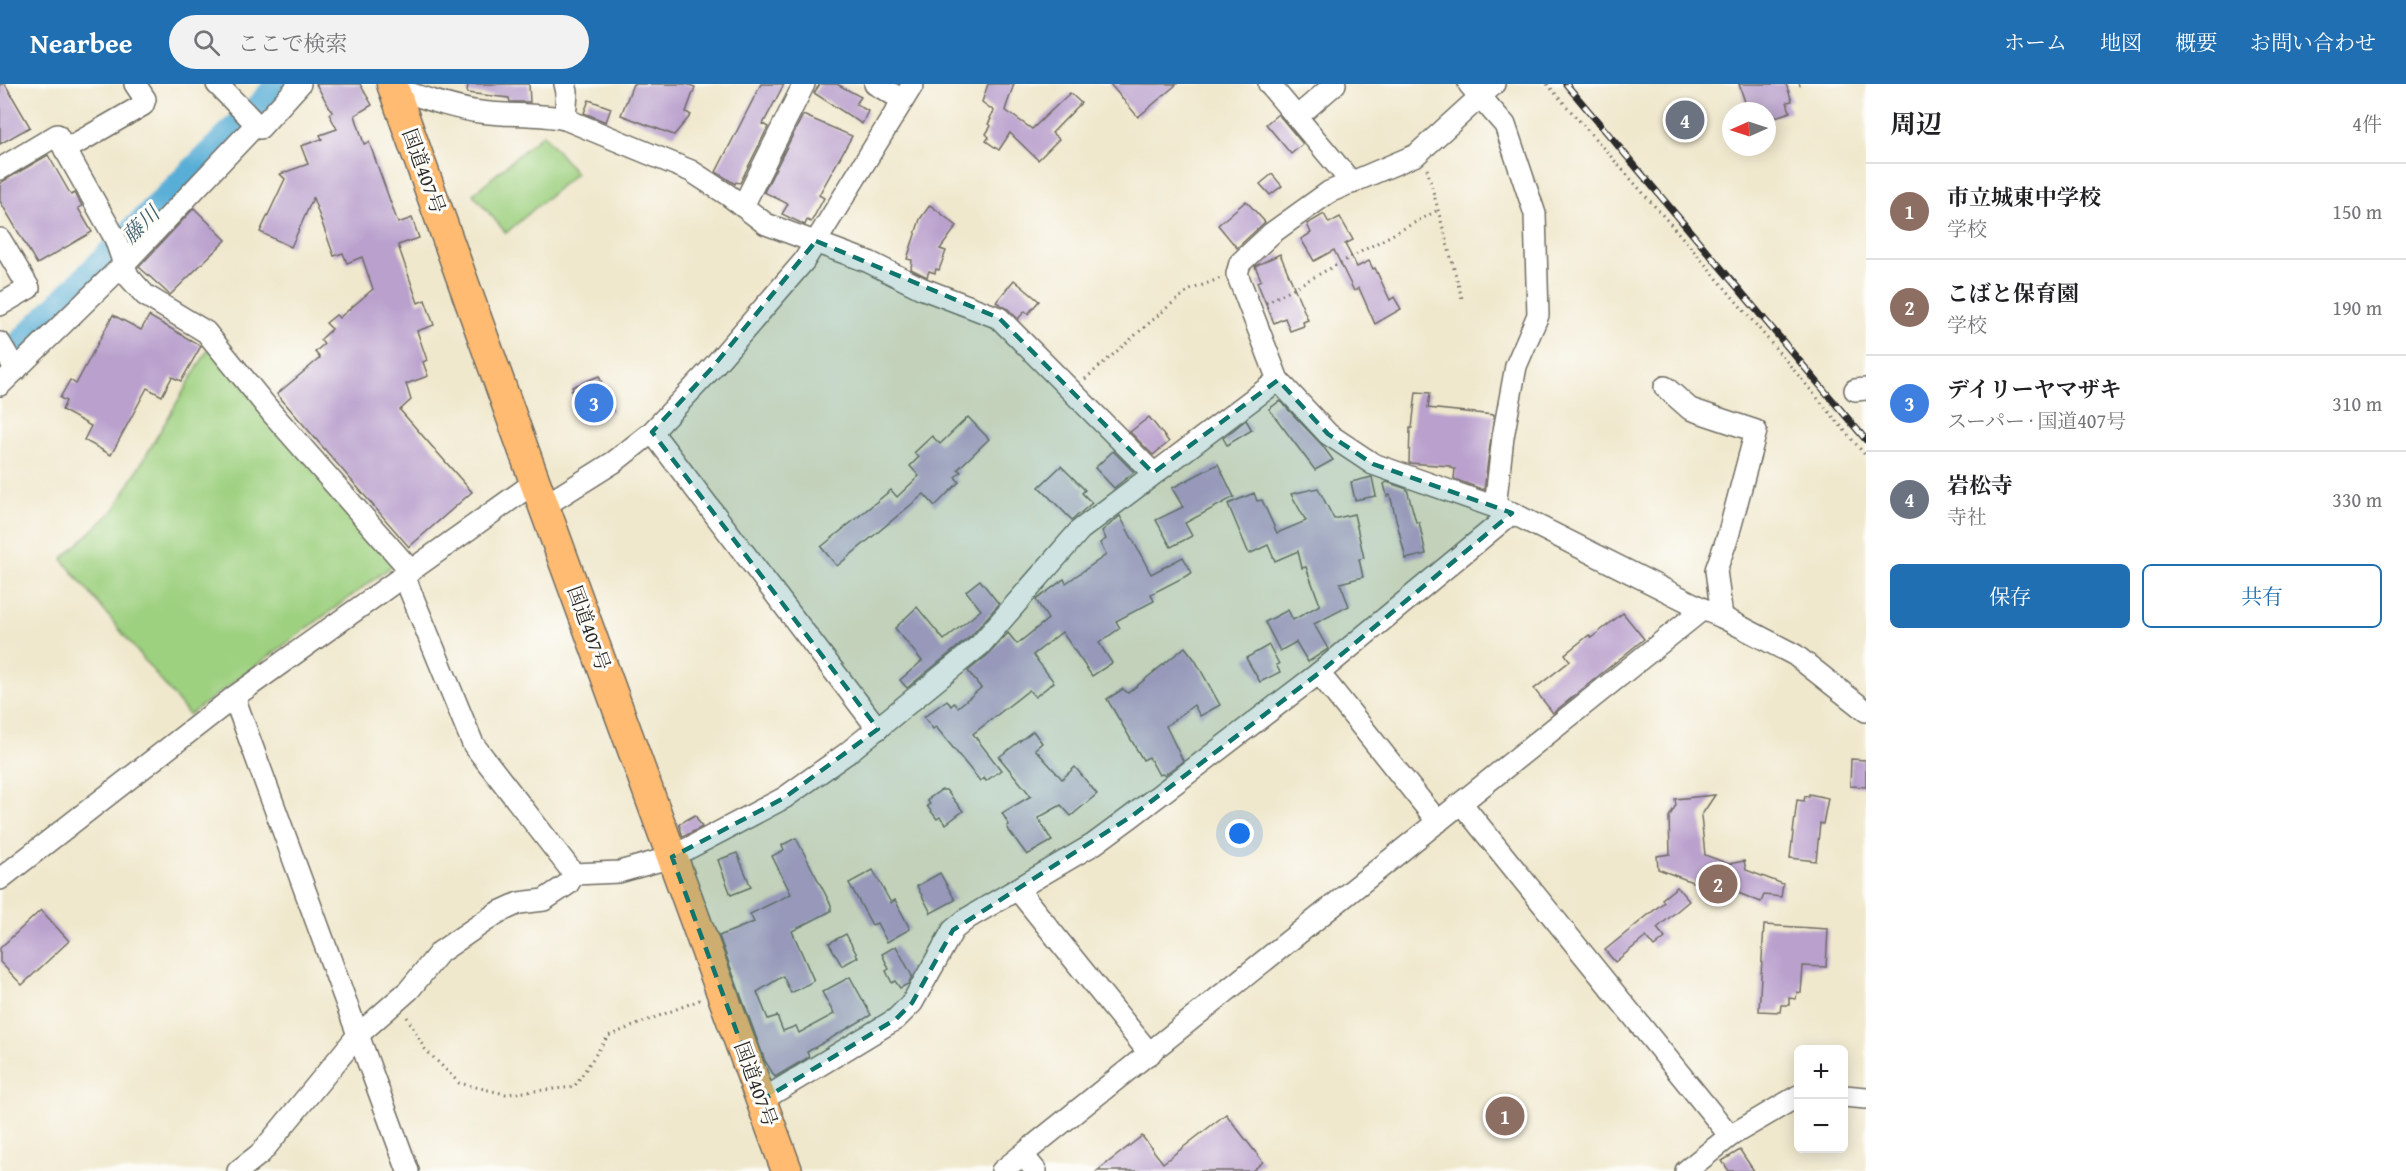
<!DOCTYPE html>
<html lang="ja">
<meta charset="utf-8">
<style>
body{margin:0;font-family:"Gentium Book Plus","Noto Serif JP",serif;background:#f2f2f2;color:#202124}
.controls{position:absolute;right:18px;bottom:18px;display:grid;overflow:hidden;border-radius:9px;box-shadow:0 3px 15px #0003}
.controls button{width:54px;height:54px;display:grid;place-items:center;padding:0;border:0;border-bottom:2px solid #e0e0e0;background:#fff;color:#202124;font:30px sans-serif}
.compass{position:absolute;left:1722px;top:18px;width:54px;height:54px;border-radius:50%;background:#fff;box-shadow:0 3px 15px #0003;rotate:267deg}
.you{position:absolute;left:1240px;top:750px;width:21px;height:21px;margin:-15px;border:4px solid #fff;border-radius:50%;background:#1a73e8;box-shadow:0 0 0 9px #1a73e833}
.badge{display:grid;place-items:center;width:39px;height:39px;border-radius:50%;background:#1f6fb2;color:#fff;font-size:20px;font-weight:700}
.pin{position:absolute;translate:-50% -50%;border:3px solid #fff;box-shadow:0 2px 6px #0006}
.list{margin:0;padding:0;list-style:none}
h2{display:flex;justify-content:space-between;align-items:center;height:78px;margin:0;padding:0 24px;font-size:26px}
h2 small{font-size:20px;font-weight:400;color:#757577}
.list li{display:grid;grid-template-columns:39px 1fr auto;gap:18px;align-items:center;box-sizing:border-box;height:96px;padding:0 24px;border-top:2px solid #e0e0e0}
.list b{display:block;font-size:22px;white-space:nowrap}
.list p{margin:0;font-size:20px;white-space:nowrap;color:#757577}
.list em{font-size:20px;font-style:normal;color:#757577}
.actions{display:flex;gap:12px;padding:18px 24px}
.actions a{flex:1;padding:14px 0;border:2px solid #1f6fb2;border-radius:9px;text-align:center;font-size:21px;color:#1f6fb2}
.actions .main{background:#1f6fb2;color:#fff}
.icon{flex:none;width:33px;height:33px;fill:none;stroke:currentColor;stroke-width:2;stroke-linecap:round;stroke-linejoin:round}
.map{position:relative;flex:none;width:1866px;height:1087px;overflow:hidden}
header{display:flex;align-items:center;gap:36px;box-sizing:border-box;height:84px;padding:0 30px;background:#1f6fb2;color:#fff}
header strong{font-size:28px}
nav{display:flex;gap:33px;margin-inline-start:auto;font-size:21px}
.search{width:420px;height:54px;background:#f2f2f2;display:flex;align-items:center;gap:15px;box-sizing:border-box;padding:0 21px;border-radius:33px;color:#757577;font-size:22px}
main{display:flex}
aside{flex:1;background:#fff}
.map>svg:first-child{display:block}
</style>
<header>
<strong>Nearbee</strong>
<div class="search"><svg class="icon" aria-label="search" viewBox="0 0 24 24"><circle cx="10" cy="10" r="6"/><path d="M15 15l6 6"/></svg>ここで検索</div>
<nav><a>ホーム</a><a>地図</a><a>概要</a><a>お問い合わせ</a></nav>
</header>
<main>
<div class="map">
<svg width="1866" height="1087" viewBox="0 0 1866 1087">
<rect width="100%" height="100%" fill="#fdfcf7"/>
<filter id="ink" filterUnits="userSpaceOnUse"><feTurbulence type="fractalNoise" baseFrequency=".0167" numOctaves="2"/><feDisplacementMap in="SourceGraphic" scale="12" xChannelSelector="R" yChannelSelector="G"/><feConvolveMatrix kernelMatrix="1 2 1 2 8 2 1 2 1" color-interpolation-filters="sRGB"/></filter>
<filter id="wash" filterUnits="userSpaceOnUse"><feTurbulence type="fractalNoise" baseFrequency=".008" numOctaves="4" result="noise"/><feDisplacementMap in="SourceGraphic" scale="24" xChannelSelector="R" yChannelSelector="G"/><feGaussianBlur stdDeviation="1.35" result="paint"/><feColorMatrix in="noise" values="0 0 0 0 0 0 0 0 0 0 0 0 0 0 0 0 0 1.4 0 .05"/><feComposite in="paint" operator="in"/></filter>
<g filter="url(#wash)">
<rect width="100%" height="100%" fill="#f0e8cd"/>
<g fill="#9dd07f" stroke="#647e55" stroke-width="1.5">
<path d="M543,50L576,89L506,149L473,110Z"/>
<path d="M210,262L396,479L189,631L62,475L114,426Z"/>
</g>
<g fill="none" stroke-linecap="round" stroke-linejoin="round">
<path stroke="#59aed6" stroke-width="30" d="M0,282L242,40L255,30L281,0"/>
</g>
<g id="blocks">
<g fill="#b9a0cd">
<path d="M0,0H5L30,43L0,60Z"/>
<path d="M316,0H360L372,21L355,31L364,60L369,58L398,139L412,134L419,154L398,161L418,219L425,216L434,241L417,247L427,276L423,278L428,292L406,300L411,316L400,326L472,408L409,463L277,310L320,274L315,268L324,260L320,256L332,245L326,239L336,231L339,234L373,205L362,173L347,179L343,169L334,172L313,114L291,163L260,148L285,95L280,90L308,80L301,62L322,55L320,51L337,45L329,30L332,28Z"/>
<path d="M468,0H529L530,18H510L509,14L467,9Z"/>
<path d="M633,0H686L695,3L686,28L691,31L674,51L621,31Z"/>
<path d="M761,0H784L763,40L768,43L740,99L736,98L735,100L716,88Z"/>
<path d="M820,0H837L861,13L856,20L868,27L862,40L814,9Z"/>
<path d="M988,0H1014L1005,26L1032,45L1070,9L1081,19L1052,49L1059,55L1038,76L1010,49L999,66L986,57L989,53L986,50L991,42L988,40L991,35L990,34L994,27L982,18Z"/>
<path d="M1110,0H1177L1138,33Z"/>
<path d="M1739,0H1786L1792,17L1787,18L1790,28L1767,36V27H1748Z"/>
<path d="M589,16L611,24L606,38L584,29Z"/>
<path d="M1278,30L1303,60L1291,70L1266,40Z"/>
<path d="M803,31L852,52L819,111L824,114L811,138L807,136L805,141L782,130L788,120L764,108Z"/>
<path d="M48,71L71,111L75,109L82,122L78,124L92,148L37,180L0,117V99Z"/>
<path d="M1272,90L1282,102L1270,111L1260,100Z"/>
<path d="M1246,117L1265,138L1237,164L1218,141Z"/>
<path d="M930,121L957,142L940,165L946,167L939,186L936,185L935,189L929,187L927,193L911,185L912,176L907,175L920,135Z"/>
<path d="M194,124L226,156L170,211L139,183Z"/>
<path d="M1324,130L1329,139L1340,133L1353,156L1345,160L1357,183L1369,177L1373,185L1375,184L1390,216L1394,213L1401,225L1375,240L1359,204L1354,207L1334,166L1314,177L1301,155L1311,149L1307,140Z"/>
<path d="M1280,170L1308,236L1303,238L1304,242L1290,247L1285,234L1274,239L1257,198L1261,196L1255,182Z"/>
<path d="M1014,196L1039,217L1028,230L1025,227L1018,235L1008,225L996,218Z"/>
<path d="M113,231L141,246L149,232L201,262L181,297L172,293L162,312L147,304L111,371L84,356L91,342L62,326L66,317L60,314L70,296L76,300Z"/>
<path d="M599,292L613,327L584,339L571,307L573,306L572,303Z"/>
<path d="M1416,308L1430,309L1428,324L1494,331L1484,406L1454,395L1455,385L1450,384V382L1409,379L1410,344H1412Z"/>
<path d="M1280,317L1322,361L1333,376L1315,386L1269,325Z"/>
<path d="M968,333L989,355L958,385L961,388L955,393L959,398L935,422L924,410L837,482L821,463L891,406L897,413L919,392L910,382L919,373L914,369L932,352L940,360Z"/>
<path d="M1149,333L1169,358L1153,371L1130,348Z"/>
<path d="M1246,336L1252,346L1227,361L1223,354Z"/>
<path d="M1113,367L1134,388L1114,404L1095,384Z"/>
<path d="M1218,380L1234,413L1185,439L1192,452L1171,463L1156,436L1183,423L1172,404Z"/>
<path d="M1061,382L1085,406L1082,409L1092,419L1072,436L1039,403Z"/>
<path d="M1372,393L1376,412L1355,416L1351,398Z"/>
<path d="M1387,398L1407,405L1416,438H1419L1426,470L1406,475L1390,411L1387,412L1384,400Z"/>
<path d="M1318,404L1334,435L1354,430L1364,474L1359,475L1363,493L1340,499L1349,522L1314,540L1328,565L1308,578L1296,558L1280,567L1265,538L1288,526L1293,536L1320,521L1306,483L1302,484L1298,467L1275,477L1268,461L1249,470L1228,420L1254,409L1257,417L1262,416L1277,449L1306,437L1291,410Z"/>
<path d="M1120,432L1151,490L1183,473L1192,489L1151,510L1154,517L1116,537L1120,544L1099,559L1112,579L1092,592L1062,548L1033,571L1054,598L1035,613L1029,606L973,650L1001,686L986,697L984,694L980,697L936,643L933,645L924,633L947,616L951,622L954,619L958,623L981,604L968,587L989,570L1008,549L1017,560L1048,535L1036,516L1064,495L1066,499L1106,471L1100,459L1106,455L1102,447Z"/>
<path d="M980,496L999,520L971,552L907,604L900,596L922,577L895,544L917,523L944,556L981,526L966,507Z"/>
<path d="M1623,529L1644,555L1553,629L1534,605L1570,577L1565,570L1589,551L1591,554Z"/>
<path d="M1269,561L1279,580L1276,581L1280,588L1260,598L1246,574Z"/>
<path d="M1185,563L1195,576L1220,621L1200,632L1194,621L1166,642L1183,677L1164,691L1162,690L1159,691L1149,673L1143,676L1107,615L1123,605L1128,609Z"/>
<path d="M1033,647L1042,659L1035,665L1062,695L1075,683L1097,710L1071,732L1061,721L1038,734L1052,757L1027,771L1010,748L1007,742L1009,741L1002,729L1031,712L999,673Z"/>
<path d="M1851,675L1866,676V703L1850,702Z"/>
<path d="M941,706H946L963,727L946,740L940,733L937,735L927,722L930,720L927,716Z"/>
<path d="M1809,710L1828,714L1823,740L1820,739L1816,777L1790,774L1797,716L1804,717L1805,712L1809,713Z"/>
<path d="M1715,711L1701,732L1705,771L1729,780L1744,777L1746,786L1783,800L1781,813L1764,811L1761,818L1728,805L1726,810L1708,804L1658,785L1657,772L1670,770L1669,733L1676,721L1675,715Z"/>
<path d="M695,731L702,743L683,753L679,740Z"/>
<path d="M796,754L831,821V827L792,847L814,897L791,909L783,892L757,908L768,935L777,932L783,947L796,942L799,949L834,930L822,908L850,893L871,931L807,968L809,973L775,993L765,977L719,852L754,838L750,830L791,810L772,772L784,766L782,761Z"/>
<path d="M737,769L751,803L731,811L718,776Z"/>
<path d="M873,786L891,819L895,816L910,845L887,858L877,839L872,841L849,799Z"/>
<path d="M940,789L955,816L931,829L917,802Z"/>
<path d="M1677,803L1689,817L1657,844L1665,854L1654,863L1646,853L1615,878L1605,866L1664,818L1662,815Z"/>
<path d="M41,826L69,857L22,901L0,878V864Z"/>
<path d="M1764,841L1828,845L1826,883L1803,882L1801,909L1797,908L1796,915L1789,914V921H1781L1780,928L1759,927Z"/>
<path d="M846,850L858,873L842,882L829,859Z"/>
<path d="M896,862L912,892L908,900L900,904L895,897L892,899L886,887L889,885L882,870Z"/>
<path d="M1226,1030L1263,1078L1252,1087H1097L1142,1052L1163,1079Z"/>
<path d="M1740,1066L1754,1087H1729L1722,1077Z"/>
</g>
</g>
</g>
<g filter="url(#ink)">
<use href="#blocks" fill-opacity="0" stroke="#706d64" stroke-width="1.5"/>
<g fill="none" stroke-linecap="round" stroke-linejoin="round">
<defs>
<g id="minor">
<path d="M217,0L260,44L300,0"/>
<path d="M875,0L903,16"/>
<path d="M1269,0L1352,99"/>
<path d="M1469,0L1505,41L1535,130L1538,231L1516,282L1503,353L1495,423"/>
<path d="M1494,0L1416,71L1329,108L1272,149L1240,179L1237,190L1278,296L1328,350L1373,380L1512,429L1703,525L1722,533L1795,571L1866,627"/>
<path d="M394,4C422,13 451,24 480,28C508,32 536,29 565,35L691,87L728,111L766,140L869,178L921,204L999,234L1153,389"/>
<path d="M1297,33L1335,0"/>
<path d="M565,35L567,8L565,0"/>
<path d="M65,66L143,21L145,15L135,0"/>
<path d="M0,85L57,51L115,154L128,192L145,211L206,248L271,328L411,487"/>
<path d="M743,122L804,0"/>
<path d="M0,155L29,204L0,221"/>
<path d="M0,259L16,286"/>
<path d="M0,301L123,181L250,47"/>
<path d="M1665,303L1690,325L1756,347L1728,452L1716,486L1722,533"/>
<path d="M1855,306L1866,305"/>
<path d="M652,348L878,645"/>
<path d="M544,422L614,378L652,348L712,284L804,177L913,0"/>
<path d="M404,492L473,660L574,790"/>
<path d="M1319,589L1438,738"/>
<path d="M234,613L408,1087"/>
<path d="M1461,719L1730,1052"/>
<path d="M0,795L234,613L535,398"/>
<path d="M1018,806L1150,970"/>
<path d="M1844,1012L1866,1014"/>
<path d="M762,1016L896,935L912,919L953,846L968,834L1094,760L1132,732L1319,589L1512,429"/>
<path d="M1023,1071L1036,1087"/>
<path d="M238,1087L261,1069L358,951L409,906L440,868L497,829L519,819L544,816L568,800L574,790L619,788L672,773L784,714L846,670L980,561L1080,446L1278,296"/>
<path d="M1002,1087L1703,525"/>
<path d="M1686,1087L1730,1052L1798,1012"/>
</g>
<path id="highway" d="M392,0L535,398L787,1087"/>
</defs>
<use href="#minor" stroke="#706d64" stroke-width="24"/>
<use href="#highway" stroke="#706d64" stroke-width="33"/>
<g stroke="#706d64" stroke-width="3" stroke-dasharray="1.5 4.5" stroke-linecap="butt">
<path d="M1547,0L1688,160L1866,372"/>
<path d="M1799,1L1802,0"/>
<path d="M1427,85L1463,218"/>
<path d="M1266,219L1438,126"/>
<path d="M1085,295L1170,221L1190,206L1221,194"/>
<path d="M407,933L424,964L459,999L505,1010L574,1003L608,952L702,915"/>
</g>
<use href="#minor" stroke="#fff" stroke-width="21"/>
<use href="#highway" stroke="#febb71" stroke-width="30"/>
<defs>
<path id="rail" d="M1566,0L1866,356"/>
</defs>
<use href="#rail" stroke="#2b2b2b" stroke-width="7"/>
<use href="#rail" stroke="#fdfcf7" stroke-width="4.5" stroke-dasharray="14" stroke-linecap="butt"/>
</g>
</g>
<path fill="#0f766e" fill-opacity="0.2" stroke="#0f766e" stroke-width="4.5" stroke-dasharray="12 8" stroke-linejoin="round" d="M816,157L999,234L1153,389L1278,296L1328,350L1373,380L1512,429L1319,589L1132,732L953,846L912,919L896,935L762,1016L672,773L784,714L878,645L652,348L712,284Z"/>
<g text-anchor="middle" stroke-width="6" stroke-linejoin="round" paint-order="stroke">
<g font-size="20" fill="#2b2b2b" stroke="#fdfcf7">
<text transform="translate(424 87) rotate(70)" y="7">国道407号</text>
<text transform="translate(589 544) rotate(70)" y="7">国道407号</text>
<text transform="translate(756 1000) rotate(70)" y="7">国道407号</text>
</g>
<g font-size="21" font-style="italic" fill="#3d5f6f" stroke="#fdfcf7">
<text transform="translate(141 141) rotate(-45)" y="7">藤川</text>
</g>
</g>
</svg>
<div class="controls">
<button>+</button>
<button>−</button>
</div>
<svg class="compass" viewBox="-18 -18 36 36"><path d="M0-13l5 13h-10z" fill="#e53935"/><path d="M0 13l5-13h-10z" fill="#757577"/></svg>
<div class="you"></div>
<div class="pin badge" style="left:1505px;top:1032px;background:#8d6e63">1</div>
<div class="pin badge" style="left:1718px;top:800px;background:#8d6e63">2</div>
<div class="pin badge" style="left:594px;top:319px;background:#3f7fe0">3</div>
<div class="pin badge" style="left:1685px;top:36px;background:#6b7280">4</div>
</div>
<aside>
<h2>周辺<small>4件</small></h2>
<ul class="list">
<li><span class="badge" style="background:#8d6e63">1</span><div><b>市立城東中学校</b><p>学校</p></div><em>150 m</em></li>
<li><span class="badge" style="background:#8d6e63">2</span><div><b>こばと保育園</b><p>学校</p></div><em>190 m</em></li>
<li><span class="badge" style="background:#3f7fe0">3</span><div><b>デイリーヤマザキ</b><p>スーパー · 国道407号</p></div><em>310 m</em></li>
<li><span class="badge" style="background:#6b7280">4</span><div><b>岩松寺</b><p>寺社</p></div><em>330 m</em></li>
</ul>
<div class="actions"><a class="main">保存</a><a>共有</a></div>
</aside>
</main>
